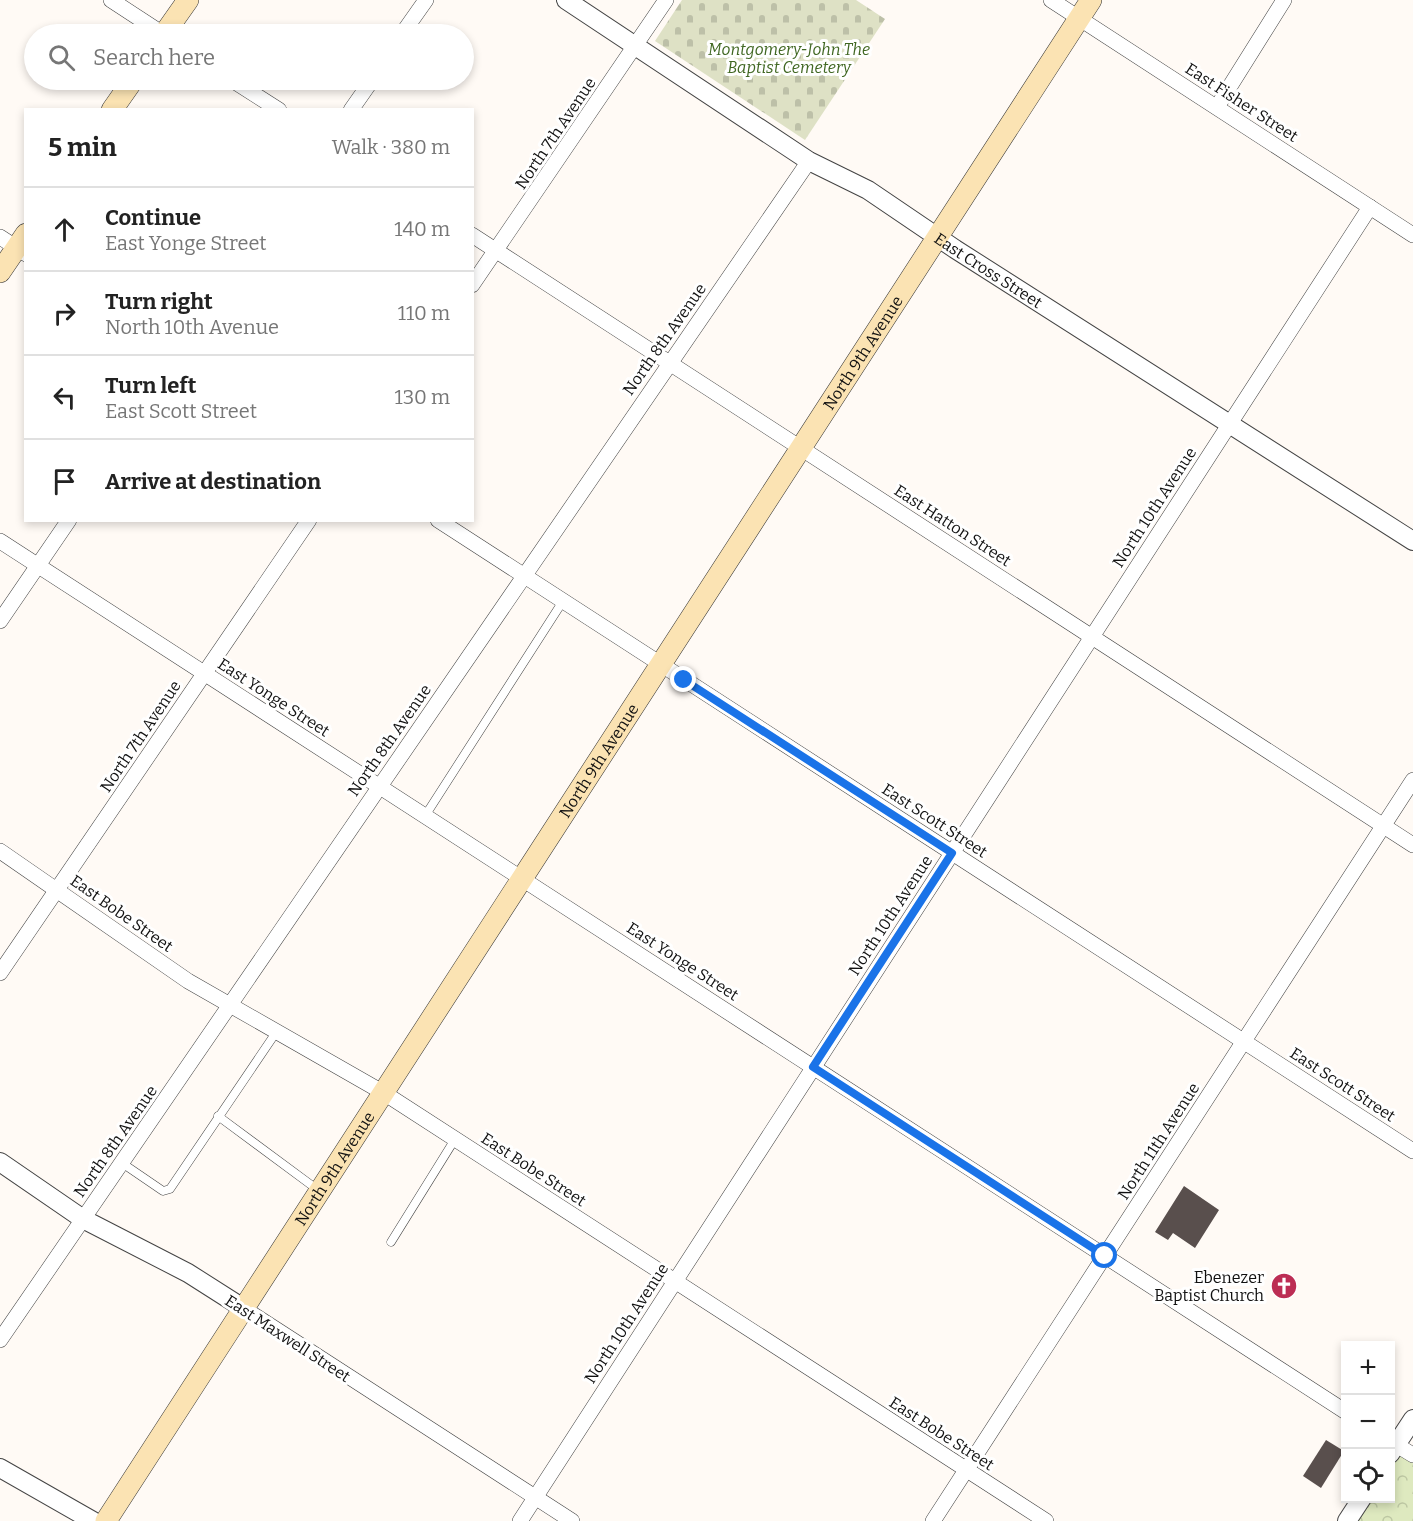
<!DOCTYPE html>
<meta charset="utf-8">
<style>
body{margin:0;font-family:Bitter,serif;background:#f6f6f6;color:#222}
.controls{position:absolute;right:18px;bottom:18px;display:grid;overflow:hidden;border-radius:0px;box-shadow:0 3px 9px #0003}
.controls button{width:54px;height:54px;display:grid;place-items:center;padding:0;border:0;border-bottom:2px solid #e0e0e0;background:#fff;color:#222;font:30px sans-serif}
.stop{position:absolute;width:18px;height:18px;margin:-14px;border:4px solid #1a73e8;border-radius:50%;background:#fff}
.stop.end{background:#1a73e8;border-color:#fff;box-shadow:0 2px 6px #0008}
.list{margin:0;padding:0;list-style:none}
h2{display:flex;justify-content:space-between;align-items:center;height:78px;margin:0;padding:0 24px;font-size:26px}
h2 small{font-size:20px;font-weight:400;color:#767676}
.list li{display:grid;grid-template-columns:39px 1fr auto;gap:18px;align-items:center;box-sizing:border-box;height:84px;padding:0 24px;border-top:2px solid #e0e0e0}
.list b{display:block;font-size:22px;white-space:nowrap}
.list p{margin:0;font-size:20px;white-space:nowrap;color:#767676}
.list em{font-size:20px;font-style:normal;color:#767676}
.icon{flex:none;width:33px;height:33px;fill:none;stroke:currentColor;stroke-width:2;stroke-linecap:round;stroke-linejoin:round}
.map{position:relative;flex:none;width:1413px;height:1521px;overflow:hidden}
.search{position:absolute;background:#fff;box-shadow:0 3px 9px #0003;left:24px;top:24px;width:450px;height:66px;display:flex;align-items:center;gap:15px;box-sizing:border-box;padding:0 21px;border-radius:33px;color:#767676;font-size:22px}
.panel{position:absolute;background:#fff;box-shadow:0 3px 9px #0003;left:24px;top:108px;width:450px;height:414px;border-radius:0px}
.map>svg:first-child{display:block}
</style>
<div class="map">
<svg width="1413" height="1521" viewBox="0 0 1413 1521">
<defs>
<pattern id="cemetery-stones" width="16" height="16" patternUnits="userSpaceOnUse" patternTransform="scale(1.5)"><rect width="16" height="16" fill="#dee1c5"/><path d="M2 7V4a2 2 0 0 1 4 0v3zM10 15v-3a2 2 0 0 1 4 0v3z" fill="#bdc0a8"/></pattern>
<pattern id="park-crowns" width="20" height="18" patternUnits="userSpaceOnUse" patternTransform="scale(1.5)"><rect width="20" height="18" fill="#dee9bf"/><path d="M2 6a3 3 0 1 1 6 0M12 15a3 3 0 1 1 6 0" fill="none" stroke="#bdc7a3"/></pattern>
</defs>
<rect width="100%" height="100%" fill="#fffaf5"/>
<path fill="url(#cemetery-stones)" d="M682,0H856L885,19L805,140L655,41Z"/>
<path fill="url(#park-crowns)" d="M1391,1454L1413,1455V1521H1347L1362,1499L1390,1498Z"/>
<g fill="#594f4d">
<path d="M1184,1186L1219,1210L1195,1248L1173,1233L1168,1240L1155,1232Z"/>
<path d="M1326,1440L1344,1451L1321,1488L1303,1476Z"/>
</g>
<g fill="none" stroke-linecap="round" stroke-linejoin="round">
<defs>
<g id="service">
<path d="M425,816L563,601"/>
<path d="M218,1116L318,1190"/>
<path d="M122,1163L163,1191L170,1189L277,1031"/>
<path d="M391,1242L455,1139"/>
</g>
<g id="minor">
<path d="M111,0L163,34"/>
<path d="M1051,0L1413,235"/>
<path d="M402,34L426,0"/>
<path d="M232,80L279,110"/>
<path d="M1217,107L1284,0"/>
<path d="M351,110L372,80"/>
<path d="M472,235L1413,845"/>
<path d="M0,237L26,254"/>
<path d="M472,285L666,0"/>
<path d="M438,520L1413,1151"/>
<path d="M0,541L1346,1412"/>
<path d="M0,621L69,520"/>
<path d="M0,851L188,981L384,1093L1046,1521"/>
<path d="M0,973L309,520"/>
<path d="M243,1308L572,1521"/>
<path d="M0,1340L809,161"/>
<path d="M1390,1441L1413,1455"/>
<path d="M520,1521L1370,207"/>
<path d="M933,1521L1413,780"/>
</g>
<g id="tertiary">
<path id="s1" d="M566,0L809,161L868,190L955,249L1413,541"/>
<path d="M0,1162L83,1219L188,1273L243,1308"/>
<path d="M1390,1454L1413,1419"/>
<path d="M0,1468L93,1521"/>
<path d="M1347,1521L1362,1498"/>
</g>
<g id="secondary">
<path d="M164,34L188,0"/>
<path d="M112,110L133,80"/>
<path d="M0,272L26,234"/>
<path id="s2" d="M106,1521L1091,0"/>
</g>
</defs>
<use href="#service" stroke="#444" stroke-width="9"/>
<use href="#minor" stroke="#444" stroke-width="16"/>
<use href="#tertiary" stroke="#444" stroke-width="20"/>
<use href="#secondary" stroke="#333" stroke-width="22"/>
<use href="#service" stroke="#fff" stroke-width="8"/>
<use href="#minor" stroke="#fff" stroke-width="15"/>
<use href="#tertiary" stroke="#fff" stroke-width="18"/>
<use href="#secondary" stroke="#fbe3b3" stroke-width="21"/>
</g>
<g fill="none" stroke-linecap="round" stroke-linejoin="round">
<path stroke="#1a73e8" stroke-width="8" d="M684,680L952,853L813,1067L1105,1256"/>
</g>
<defs>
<symbol id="church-disc" viewBox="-11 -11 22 22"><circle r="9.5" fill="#bc2d54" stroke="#fff"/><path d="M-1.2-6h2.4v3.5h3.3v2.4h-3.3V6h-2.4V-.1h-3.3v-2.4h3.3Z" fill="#fff"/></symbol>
</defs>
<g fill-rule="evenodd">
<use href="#church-disc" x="1269" y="1271" width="30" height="30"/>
</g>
<g text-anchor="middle" stroke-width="6" stroke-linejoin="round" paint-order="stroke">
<g font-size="16" font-style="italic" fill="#406722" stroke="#fff">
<text x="789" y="55">Montgomery-John The<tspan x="789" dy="18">Baptist Cemetery</tspan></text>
</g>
<g font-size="16" fill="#111" stroke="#fff">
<text transform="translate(1242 102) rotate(33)" y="6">East Fisher Street</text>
<text transform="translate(555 133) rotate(-56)" y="6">North 7th Avenue</text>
<text dy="6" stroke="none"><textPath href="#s1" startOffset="502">East Cross Street</textPath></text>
<text transform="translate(664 339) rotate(-55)" y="6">North 8th Avenue</text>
<text dy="6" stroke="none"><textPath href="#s2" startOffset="1392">North 9th Avenue</textPath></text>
<text transform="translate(1154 507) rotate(-57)" y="6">North 10th Avenue</text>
<text transform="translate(953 525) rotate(33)" y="6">East Hatton Street</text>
<text transform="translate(274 697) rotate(33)" y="6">East Yonge Street</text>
<text transform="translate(140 736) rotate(-56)" y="6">North 7th Avenue</text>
<text transform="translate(389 740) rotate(-55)" y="6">North 8th Avenue</text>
<text dy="6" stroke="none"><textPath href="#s2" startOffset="906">North 9th Avenue</textPath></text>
<text transform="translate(935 820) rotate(33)" y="6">East Scott Street</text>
<text transform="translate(122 913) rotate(35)" y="6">East Bobe Street</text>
<text transform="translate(890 915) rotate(-57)" y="6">North 10th Avenue</text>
<text transform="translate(683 961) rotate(33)" y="6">East Yonge Street</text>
<text transform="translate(1343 1084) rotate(33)" y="6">East Scott Street</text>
<text transform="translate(115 1141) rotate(-55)" y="6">North 8th Avenue</text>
<text transform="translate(1158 1141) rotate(-57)" y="6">North 11th Avenue</text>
<text dy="6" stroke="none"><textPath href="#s2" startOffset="420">North 9th Avenue</textPath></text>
<text transform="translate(534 1169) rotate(33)" y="6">East Bobe Street</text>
<text transform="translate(626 1323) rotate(-57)" y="6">North 10th Avenue</text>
<text transform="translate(288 1338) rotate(33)" y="6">East Maxwell Street</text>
<text transform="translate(942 1433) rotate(33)" y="6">East Bobe Street</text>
</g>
<g font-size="16" fill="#111" stroke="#fff" text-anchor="end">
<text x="1264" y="1283">Ebenezer<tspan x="1264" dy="18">Baptist Church</tspan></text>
</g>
</g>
</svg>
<div class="controls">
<button>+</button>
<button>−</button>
<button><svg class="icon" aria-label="locate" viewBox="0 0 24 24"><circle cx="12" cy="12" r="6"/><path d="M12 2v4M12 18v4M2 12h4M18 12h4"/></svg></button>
</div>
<div class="stop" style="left:1105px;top:1256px"></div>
<div class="stop end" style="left:684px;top:680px"></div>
<div class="search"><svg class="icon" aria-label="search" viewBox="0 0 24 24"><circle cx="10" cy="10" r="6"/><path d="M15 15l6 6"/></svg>Search here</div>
<section class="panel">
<h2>5 min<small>Walk · 380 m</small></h2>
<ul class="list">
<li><svg class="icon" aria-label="ahead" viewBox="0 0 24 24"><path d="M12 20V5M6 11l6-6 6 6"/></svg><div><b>Continue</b><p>East Yonge Street</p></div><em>140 m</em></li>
<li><svg class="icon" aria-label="right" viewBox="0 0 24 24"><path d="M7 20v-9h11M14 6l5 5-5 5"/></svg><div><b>Turn right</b><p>North 10th Avenue</p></div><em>110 m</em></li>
<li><svg class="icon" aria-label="left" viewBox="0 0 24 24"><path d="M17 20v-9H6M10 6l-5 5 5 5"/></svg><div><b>Turn left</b><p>East Scott Street</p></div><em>130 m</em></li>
<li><svg class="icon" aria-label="arrive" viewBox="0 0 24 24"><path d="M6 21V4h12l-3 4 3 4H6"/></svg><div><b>Arrive at destination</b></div></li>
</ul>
</section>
</div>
